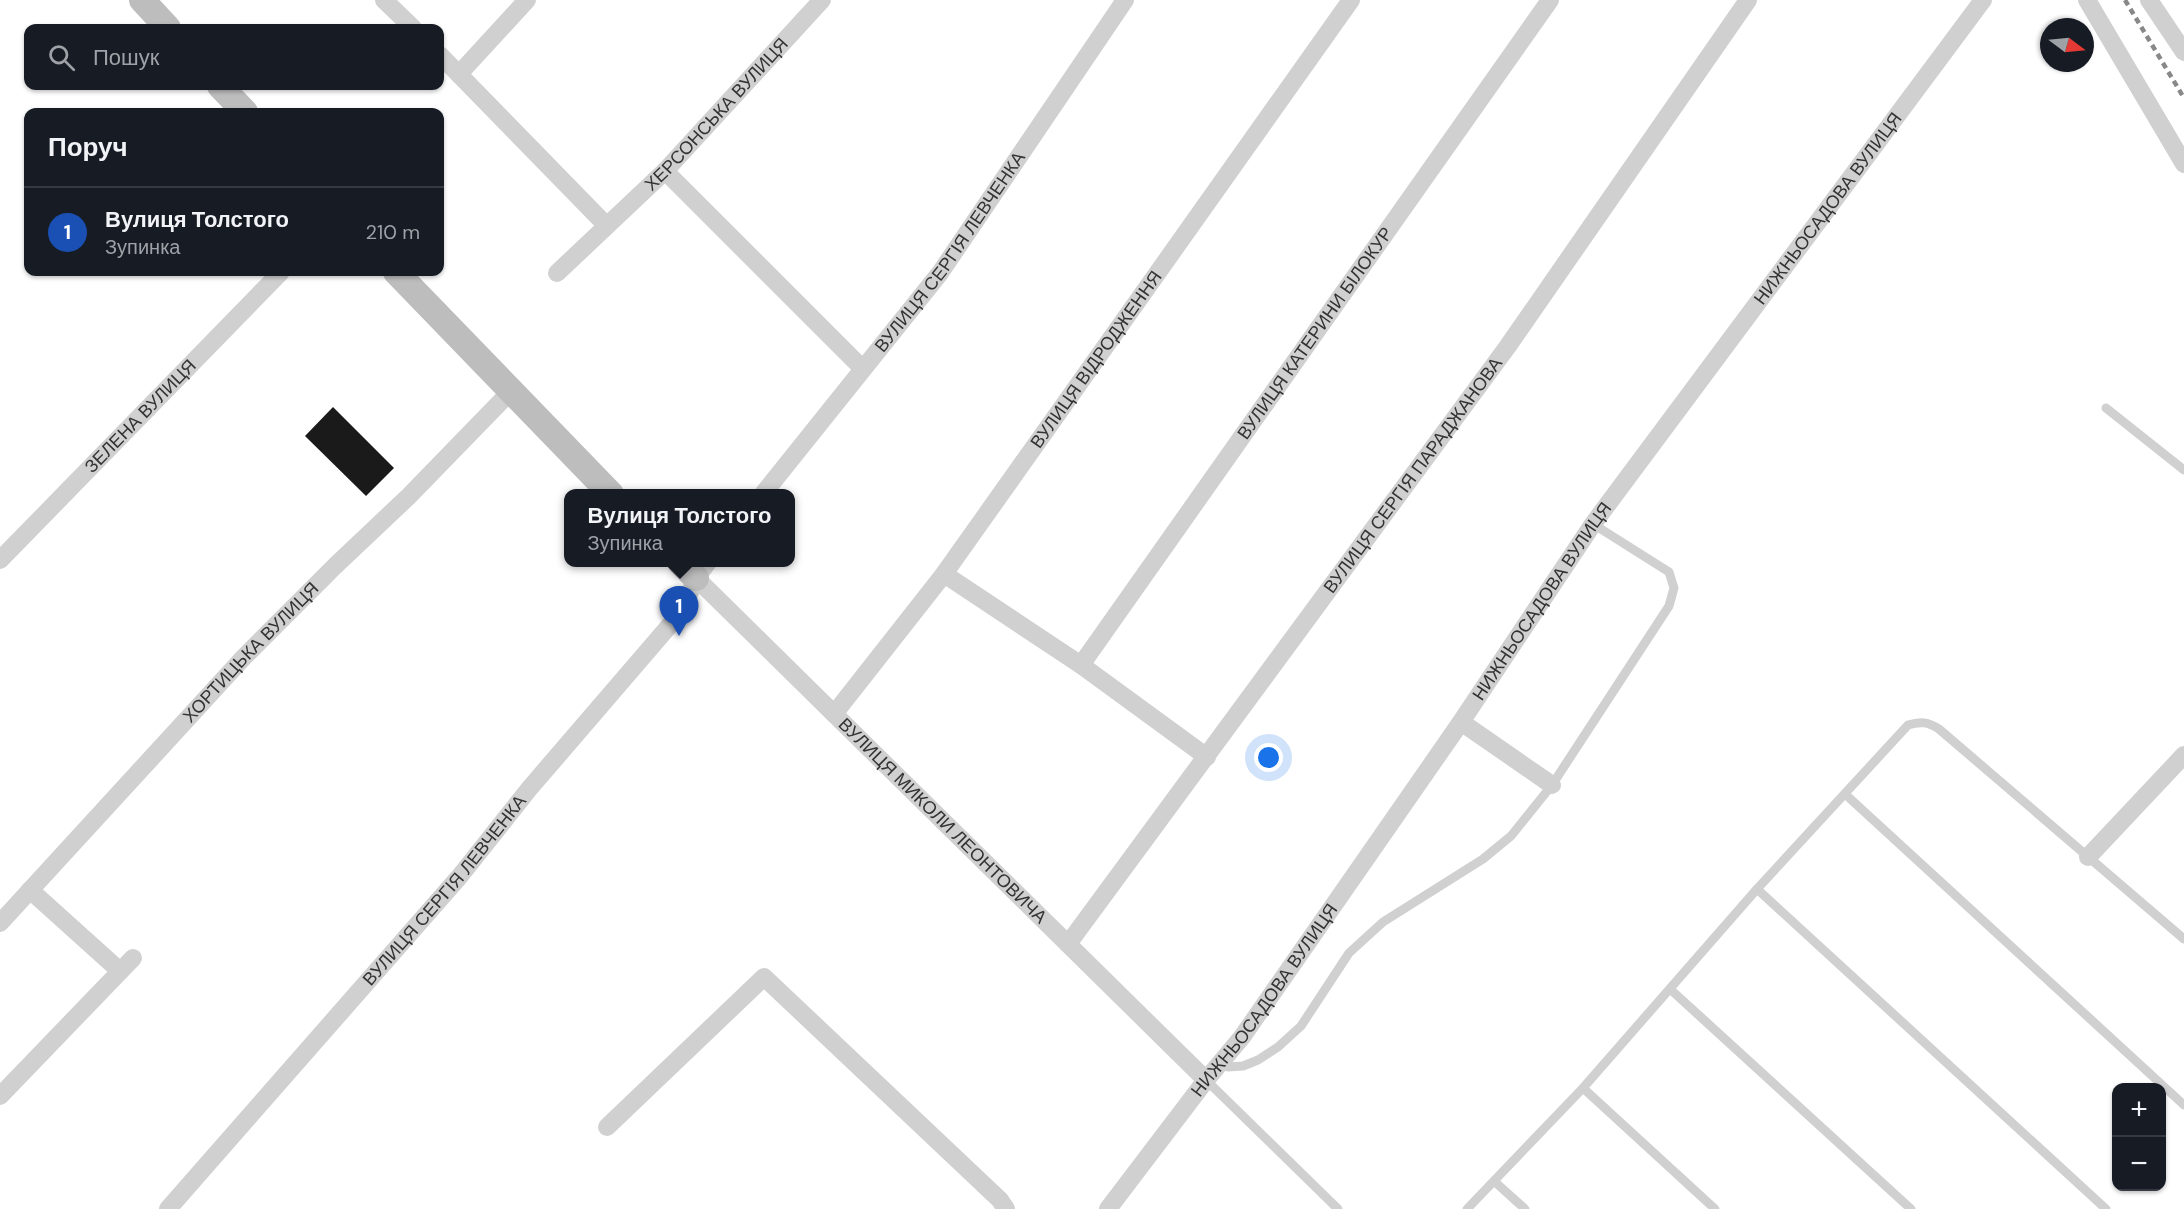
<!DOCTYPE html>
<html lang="uk">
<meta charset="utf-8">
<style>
body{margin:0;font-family:"DM Sans",sans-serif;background:#242831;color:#f1f3f6}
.controls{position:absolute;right:18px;bottom:18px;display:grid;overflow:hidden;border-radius:12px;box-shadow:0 2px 4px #0004}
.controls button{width:54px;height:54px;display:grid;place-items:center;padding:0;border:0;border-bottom:2px solid #363941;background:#171b24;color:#f1f3f6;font:30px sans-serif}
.compass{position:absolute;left:2040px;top:18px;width:54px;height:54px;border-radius:50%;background:#171b24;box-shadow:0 2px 4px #0004;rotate:106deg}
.you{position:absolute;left:1269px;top:758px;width:21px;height:21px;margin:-15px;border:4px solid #fff;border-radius:50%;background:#1a73e8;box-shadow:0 0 0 9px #1a73e833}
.badge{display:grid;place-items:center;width:39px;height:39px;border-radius:50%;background:#7c3aed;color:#fff;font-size:20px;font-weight:700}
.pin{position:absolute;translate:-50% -50px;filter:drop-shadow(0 2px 3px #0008)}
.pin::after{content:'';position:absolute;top:32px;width:21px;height:18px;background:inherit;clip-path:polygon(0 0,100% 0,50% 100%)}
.popup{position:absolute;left:564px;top:489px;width:231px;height:78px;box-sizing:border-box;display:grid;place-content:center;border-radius:12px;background:#171b24;filter:drop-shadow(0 2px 4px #0005);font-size:20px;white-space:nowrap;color:#9ea1a6}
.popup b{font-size:22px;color:#f1f3f6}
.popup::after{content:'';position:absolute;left:50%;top:100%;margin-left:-12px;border:12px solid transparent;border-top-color:#171b24}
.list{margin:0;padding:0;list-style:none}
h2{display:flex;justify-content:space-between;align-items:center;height:78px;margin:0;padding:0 24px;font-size:26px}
h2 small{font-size:20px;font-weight:400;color:#9ea1a6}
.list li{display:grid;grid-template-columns:39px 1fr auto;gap:18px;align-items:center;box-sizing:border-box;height:90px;padding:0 24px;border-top:2px solid #363941}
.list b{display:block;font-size:22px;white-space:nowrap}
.list p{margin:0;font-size:20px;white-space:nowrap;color:#9ea1a6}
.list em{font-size:20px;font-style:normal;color:#9ea1a6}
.icon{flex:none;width:33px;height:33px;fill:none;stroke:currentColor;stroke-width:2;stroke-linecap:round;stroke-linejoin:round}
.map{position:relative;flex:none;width:2184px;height:1209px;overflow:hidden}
.search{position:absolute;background:#171b24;box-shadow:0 2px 4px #0004;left:24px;top:24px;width:420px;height:66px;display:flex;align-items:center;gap:15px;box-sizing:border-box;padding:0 21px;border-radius:12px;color:#9ea1a6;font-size:22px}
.panel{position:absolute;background:#171b24;box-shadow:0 2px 4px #0004;left:24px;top:108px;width:420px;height:168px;border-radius:12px}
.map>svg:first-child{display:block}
</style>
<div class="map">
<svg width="2184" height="1209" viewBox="0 0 2184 1209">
<rect width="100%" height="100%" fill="#fff"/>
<path fill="#1a1a1a" d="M333,407L394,468L366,496L305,436Z"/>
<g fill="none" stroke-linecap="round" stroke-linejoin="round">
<g stroke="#d0d0d0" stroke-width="9">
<path d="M2106,408L2184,470"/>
<path d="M1845,794L2184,1105"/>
<path d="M1757,889L2106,1209"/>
<path d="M1670,989L1911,1209"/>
<path d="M1219,1064L1228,1067L1243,1066L1258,1060L1278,1047L1301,1026L1349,953L1383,922L1483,859L1511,836L1552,785L1669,606L1674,588L1669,572L1593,524"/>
<path d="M1206,1080L1338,1209"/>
<path d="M1583,1088L1715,1209"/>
<path d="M1495,1182L1525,1209"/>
<path d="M1467,1209L1583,1088L1757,889L1908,725C1921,721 1928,722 1939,729L2184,939"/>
</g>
<g stroke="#d0d0d0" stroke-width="18">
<path d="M384,0L413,28"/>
<path d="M2087,0L2184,164"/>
<path d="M2149,0L2184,52"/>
<path d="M440,55L606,225"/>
<path d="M459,74L527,0"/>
<path d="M665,171L863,369"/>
<path id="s1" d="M557,273L665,171L822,0"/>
<path id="s2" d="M763,494L940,273L1125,0"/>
<path id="s3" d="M0,560L281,272"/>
<path d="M944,574L1081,665L1207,757"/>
<path id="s4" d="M696,578L1206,1080"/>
<path id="s5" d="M1081,665L1550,0"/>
<path id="s6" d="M834,714L944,574L1351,0"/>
<path d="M1461,722L1552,785"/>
<path d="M2088,857L2184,755"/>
<path d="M30,890L120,971"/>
<path id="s7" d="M0,923L244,657L335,566L409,496L511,391"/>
<path id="s8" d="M1068,944L1508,346L1748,0"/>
<path d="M0,1096L133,958"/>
<path d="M607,1127L764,977L1000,1200L1006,1209"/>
<path id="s9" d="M168,1209L460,876L529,789L682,611L696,578L708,562"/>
<path id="s10" d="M1108,1209L1206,1080L1242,1037L1461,722L1593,524L1983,0"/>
</g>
<g stroke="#bdbdbd" stroke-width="26">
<path d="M142,0L168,28"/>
<path d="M220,86L245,112"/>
<path d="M396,272L611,494"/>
<path d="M680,562L696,578"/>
</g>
<path stroke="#888" stroke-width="4.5" stroke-dasharray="6 4.5" stroke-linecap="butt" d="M2125,0L2184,98"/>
</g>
<g text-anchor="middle" stroke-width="6" stroke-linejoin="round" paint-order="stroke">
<g font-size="18" fill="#333" stroke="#fff">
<text dy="6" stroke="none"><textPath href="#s1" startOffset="225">ХЕРСОНСЬКА ВУЛИЦЯ</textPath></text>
<text dy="6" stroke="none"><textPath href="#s10" startOffset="1233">НИЖНЬОСАДОВА ВУЛИЦЯ</textPath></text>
<text dy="6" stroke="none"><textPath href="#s2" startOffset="306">ВУЛИЦЯ СЕРГІЯ ЛЕВЧЕНКА</textPath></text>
<text dy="6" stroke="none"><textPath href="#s5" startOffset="406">ВУЛИЦЯ КАТЕРИНИ БІЛОКУР</textPath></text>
<text dy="6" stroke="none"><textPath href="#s6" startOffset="441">ВУЛИЦЯ ВІДРОДЖЕННЯ</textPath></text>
<text dy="6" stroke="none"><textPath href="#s3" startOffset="201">ЗЕЛЕНА ВУЛИЦЯ</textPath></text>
<text dy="6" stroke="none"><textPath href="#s8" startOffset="582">ВУЛИЦЯ СЕРГІЯ ПАРАДЖАНОВА</textPath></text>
<text dy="6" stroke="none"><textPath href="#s10" startOffset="747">НИЖНЬОСАДОВА ВУЛИЦЯ</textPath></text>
<text dy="6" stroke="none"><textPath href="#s7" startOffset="369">ХОРТИЦЬКА ВУЛИЦЯ</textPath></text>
<text dy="6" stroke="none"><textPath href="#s4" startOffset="346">ВУЛИЦЯ МИКОЛИ ЛЕОНТОВИЧА</textPath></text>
<text dy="6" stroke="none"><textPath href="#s9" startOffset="422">ВУЛИЦЯ СЕРГІЯ ЛЕВЧЕНКА</textPath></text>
<text dy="6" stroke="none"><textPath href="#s10" startOffset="261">НИЖНЬОСАДОВА ВУЛИЦЯ</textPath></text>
</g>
</g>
</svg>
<div class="controls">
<button>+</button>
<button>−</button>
</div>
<svg class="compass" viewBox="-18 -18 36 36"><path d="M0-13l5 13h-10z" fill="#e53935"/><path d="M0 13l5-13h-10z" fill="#9ea1a6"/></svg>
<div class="you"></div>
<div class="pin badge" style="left:679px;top:636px;background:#1a4fb4">1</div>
<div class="popup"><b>Вулиця Толстого</b>Зупинка</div>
<div class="search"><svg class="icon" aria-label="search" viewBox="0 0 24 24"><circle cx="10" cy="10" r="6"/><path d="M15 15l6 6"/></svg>Пошук</div>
<section class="panel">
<h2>Поруч<small></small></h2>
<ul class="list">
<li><span class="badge" style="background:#1a4fb4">1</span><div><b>Вулиця Толстого</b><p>Зупинка</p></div><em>210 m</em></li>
</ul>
</section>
</div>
